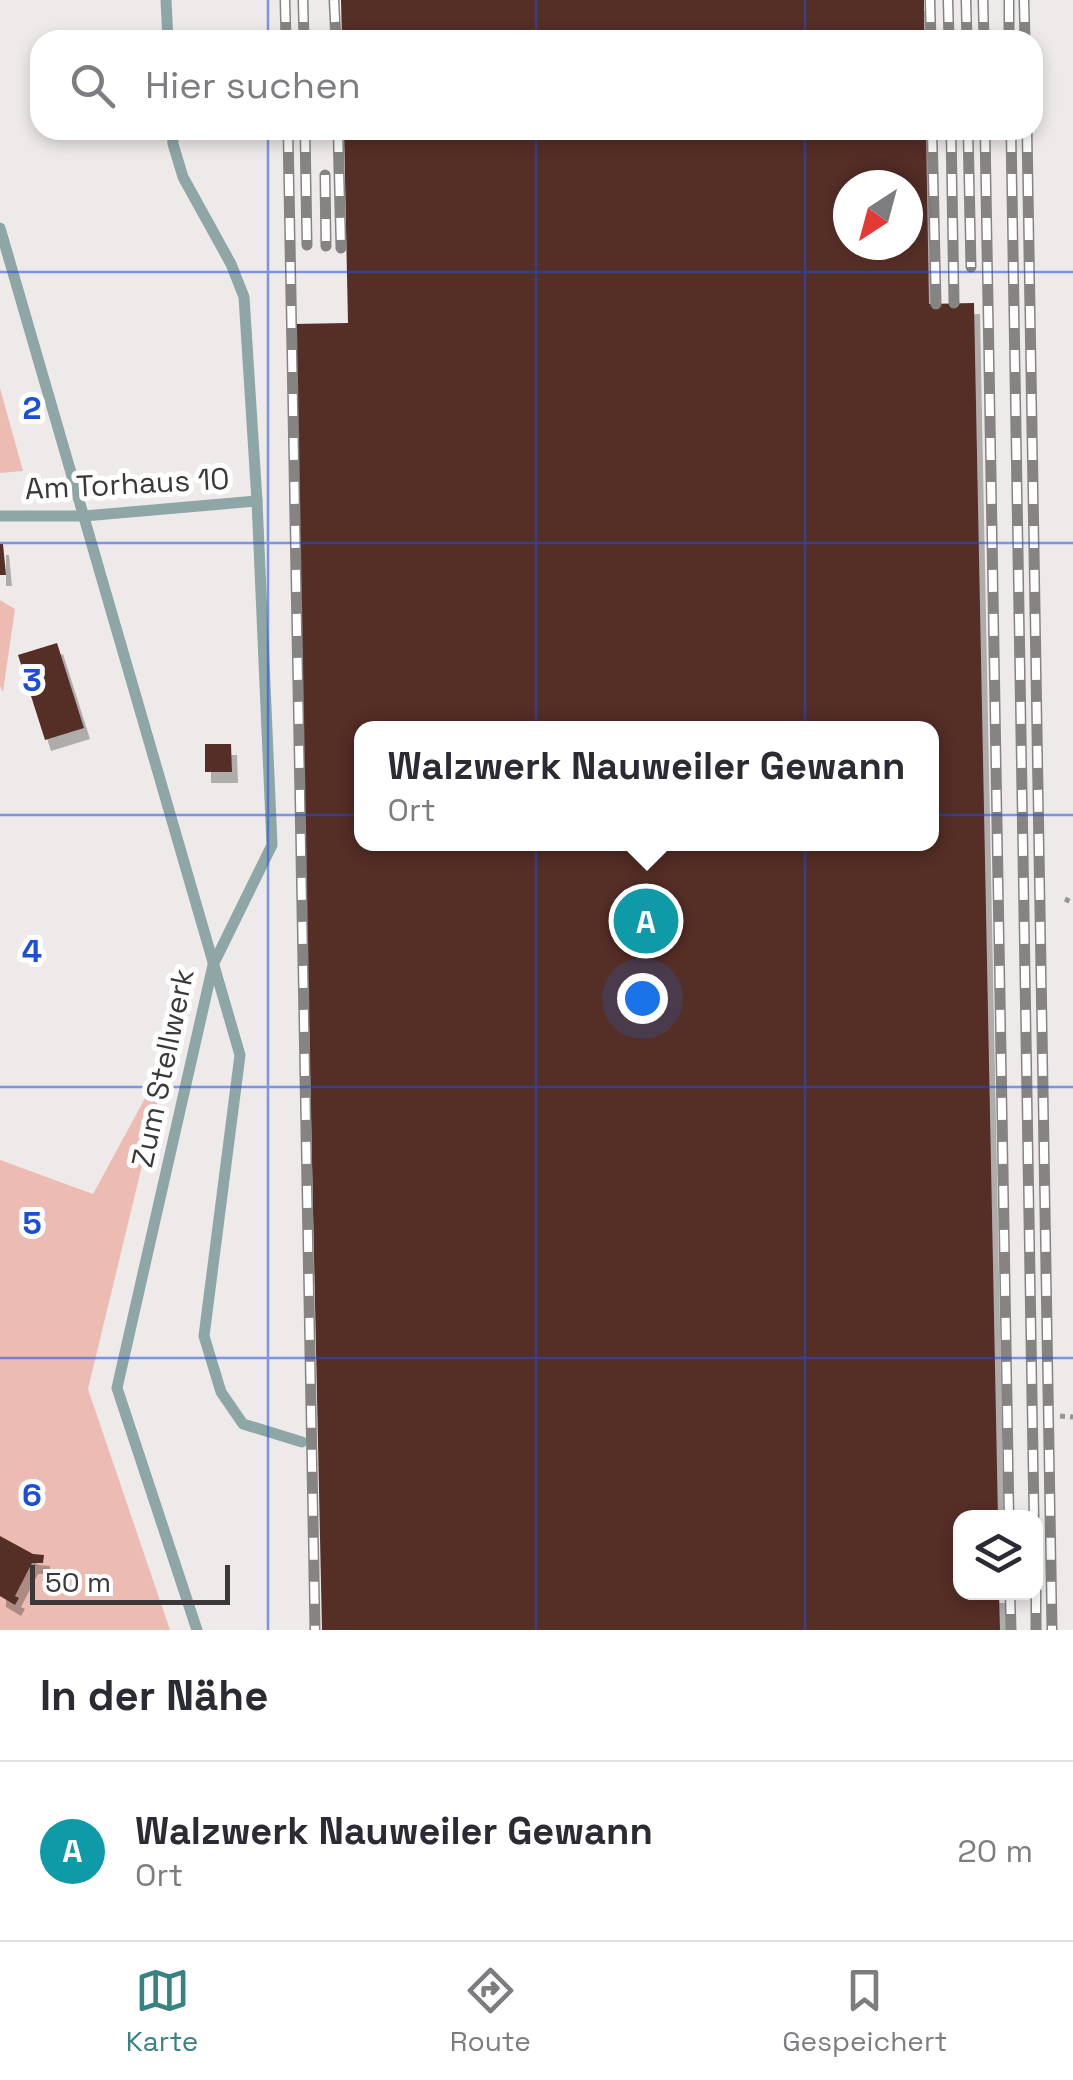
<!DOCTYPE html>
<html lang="de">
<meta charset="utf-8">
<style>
body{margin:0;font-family:"Space Grotesk",sans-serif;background:#f7f7f7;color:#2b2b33}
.controls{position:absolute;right:30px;bottom:30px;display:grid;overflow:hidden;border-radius:20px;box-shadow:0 5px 15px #0003}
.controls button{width:90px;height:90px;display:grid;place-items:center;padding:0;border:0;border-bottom:2px solid #e1e1e2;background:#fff;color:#2b2b33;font:50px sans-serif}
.compass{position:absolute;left:833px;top:170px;width:90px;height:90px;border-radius:50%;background:#fff;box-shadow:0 5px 15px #0003;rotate:216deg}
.scale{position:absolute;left:30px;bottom:25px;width:200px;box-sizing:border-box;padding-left:10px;border:5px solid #3a3838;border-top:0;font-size:28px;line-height:35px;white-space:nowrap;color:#3a3838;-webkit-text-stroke:8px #fff;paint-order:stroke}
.you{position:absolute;left:642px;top:998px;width:35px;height:35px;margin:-25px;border:8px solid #fff;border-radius:50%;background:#1a73e8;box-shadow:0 0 0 15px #1a73e833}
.badge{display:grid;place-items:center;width:65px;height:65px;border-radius:50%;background:#398282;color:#fff;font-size:32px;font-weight:700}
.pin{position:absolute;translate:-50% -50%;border:5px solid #fff;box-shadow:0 2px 10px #0006}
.popup{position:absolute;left:354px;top:721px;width:585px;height:130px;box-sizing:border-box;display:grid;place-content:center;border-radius:20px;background:#fff;filter:drop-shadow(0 2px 8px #0005);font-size:32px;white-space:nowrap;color:#7c7c81}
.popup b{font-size:38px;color:#2b2b33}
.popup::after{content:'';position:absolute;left:50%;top:100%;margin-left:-20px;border:20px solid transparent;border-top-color:#fff}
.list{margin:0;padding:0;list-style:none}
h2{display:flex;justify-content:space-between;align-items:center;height:130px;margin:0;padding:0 40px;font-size:42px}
h2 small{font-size:32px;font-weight:400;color:#7c7c81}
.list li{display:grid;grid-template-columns:65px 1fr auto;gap:30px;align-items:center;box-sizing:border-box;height:180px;padding:0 40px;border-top:2px solid #e1e1e2}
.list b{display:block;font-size:38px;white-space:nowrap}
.list p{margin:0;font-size:32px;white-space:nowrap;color:#7c7c81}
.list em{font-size:32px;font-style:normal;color:#7c7c81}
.icon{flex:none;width:55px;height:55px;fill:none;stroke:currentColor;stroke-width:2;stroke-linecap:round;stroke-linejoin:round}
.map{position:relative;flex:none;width:1073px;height:1630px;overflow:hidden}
.search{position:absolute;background:#fff;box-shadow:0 5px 15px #0003;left:30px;right:30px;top:30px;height:110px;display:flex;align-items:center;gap:25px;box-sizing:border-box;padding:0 35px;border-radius:30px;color:#7c7c81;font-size:38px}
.sheet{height:310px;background:#fff}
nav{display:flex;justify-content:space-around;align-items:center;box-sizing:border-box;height:140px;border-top:2px solid #e1e1e2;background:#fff;font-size:28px;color:#7c7c81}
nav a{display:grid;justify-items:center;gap:5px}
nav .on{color:#398282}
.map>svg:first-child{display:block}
</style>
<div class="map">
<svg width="1073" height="1630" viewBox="0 0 1073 1630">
<defs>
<filter id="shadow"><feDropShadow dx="6" dy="11" stdDeviation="0" flood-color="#0004"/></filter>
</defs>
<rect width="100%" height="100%" fill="#eeeaea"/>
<g fill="#ecbcb3">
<path d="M0,388L23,471L0,473Z"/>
<path d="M0,600L15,609L3,692L0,686Z"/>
<path d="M169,1054L88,1389L170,1630H0V1160L93,1194Z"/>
</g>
<g fill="#542e27" fill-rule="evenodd" filter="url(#shadow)">
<path d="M341,0H924V40H342Z"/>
<path d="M344,130H926L929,304L974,303L998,1518H960V1592H999L1000,1630H322L294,324L348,323ZM848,185H908V245H848ZM361,728H931V844H361Z"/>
<path d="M0,544H3L6,575H0Z"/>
<path d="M57,643L84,728L45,740L18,655Z"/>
<path d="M205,744H231L232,772H205Z"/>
<path d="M0,1536L33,1554L44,1555L43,1563H32L15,1596L19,1598L15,1605L0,1596Z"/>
</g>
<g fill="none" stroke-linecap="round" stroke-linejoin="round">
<g stroke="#979494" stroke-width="5" stroke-dasharray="5 5" stroke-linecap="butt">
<path d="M1065,899L1073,903"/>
<path d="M1060,1416L1073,1417"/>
</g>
<g stroke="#8fa6a6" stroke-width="11">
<path d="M166,0L168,40"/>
<path d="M172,130L173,144L183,177L231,264L244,297L257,501L272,845L213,965L117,1388L197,1630"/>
<path d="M0,228L240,1055L204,1336L221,1392L243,1424L302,1442"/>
<path d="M0,516H84L257,501"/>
</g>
<defs>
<g id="rail">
<path d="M285,0L286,40"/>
<path d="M303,0L304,40"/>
<path d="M334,0L336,40"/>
<path d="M930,0L931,40"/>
<path d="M948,0L949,40"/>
<path d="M966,0L967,40"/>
<path d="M983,0L984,40"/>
<path d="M1009,0V40"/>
<path d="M1024,0L1025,40"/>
<path d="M288,130L315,1630"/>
<path d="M305,130L307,245"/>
<path d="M338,130L341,248"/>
<path d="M932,130L936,304"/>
<path d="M951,130L954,303"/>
<path d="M968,130L971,267"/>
<path d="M985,130L1009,1518"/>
<path d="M1011,130L1034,1518"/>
<path d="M1027,130L1052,1630"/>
<path d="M325,175L326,246"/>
<path d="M1036,1591V1630"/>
<path d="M1010,1592L1011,1630"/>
</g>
</defs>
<use href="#rail" stroke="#868383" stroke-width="11"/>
<use href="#rail" stroke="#fff" stroke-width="8" stroke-dasharray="22" stroke-linecap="butt"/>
</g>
<path fill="none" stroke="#1d4ed8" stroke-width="2.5" stroke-opacity="0.55" d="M268,0V40M536,0V40M805,0V40M268,130V1630M536,130V1630M805,130V1630M0,272H1073M0,543H1073M0,815H1073M0,1087H1073M0,1358H1073"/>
<g text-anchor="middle" stroke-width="10" stroke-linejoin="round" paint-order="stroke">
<g font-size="30" fill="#3a3838" stroke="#fff">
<text transform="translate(127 484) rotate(-3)" y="10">Am Torhaus 10</text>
<text transform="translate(163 1068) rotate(-78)" y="10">Zum Stellwerk</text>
</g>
</g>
<g font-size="32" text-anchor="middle" font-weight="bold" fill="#1d4ed8" stroke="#fff" stroke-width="10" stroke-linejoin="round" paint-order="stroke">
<text x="32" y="419">2</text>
<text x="32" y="691">3</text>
<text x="32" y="962">4</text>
<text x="32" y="1234">5</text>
<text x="32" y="1506">6</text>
</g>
</svg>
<div class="controls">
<button><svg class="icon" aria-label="layers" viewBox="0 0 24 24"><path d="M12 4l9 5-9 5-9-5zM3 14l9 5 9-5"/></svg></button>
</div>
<svg class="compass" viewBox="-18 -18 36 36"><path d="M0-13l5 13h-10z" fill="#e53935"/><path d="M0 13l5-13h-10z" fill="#7c7c81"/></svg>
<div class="scale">50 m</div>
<div class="you"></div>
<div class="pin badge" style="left:646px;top:921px;background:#0f9aa8">A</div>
<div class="popup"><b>Walzwerk Nauweiler Gewann</b>Ort</div>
<div class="search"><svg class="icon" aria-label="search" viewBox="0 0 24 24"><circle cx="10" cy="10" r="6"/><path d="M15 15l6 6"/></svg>Hier suchen</div>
</div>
<section class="sheet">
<h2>In der Nähe<small></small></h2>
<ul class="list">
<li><span class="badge" style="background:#0f9aa8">A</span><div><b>Walzwerk Nauweiler Gewann</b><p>Ort</p></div><em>20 m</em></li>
</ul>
</section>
<nav>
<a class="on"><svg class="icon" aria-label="map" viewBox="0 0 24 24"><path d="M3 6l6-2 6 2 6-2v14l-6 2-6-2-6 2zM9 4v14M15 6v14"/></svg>Karte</a>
<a><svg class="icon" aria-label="directions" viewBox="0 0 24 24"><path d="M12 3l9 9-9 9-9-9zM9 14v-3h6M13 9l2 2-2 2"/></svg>Route</a>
<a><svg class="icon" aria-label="saved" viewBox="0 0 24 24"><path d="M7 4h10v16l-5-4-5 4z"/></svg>Gespeichert</a>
</nav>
